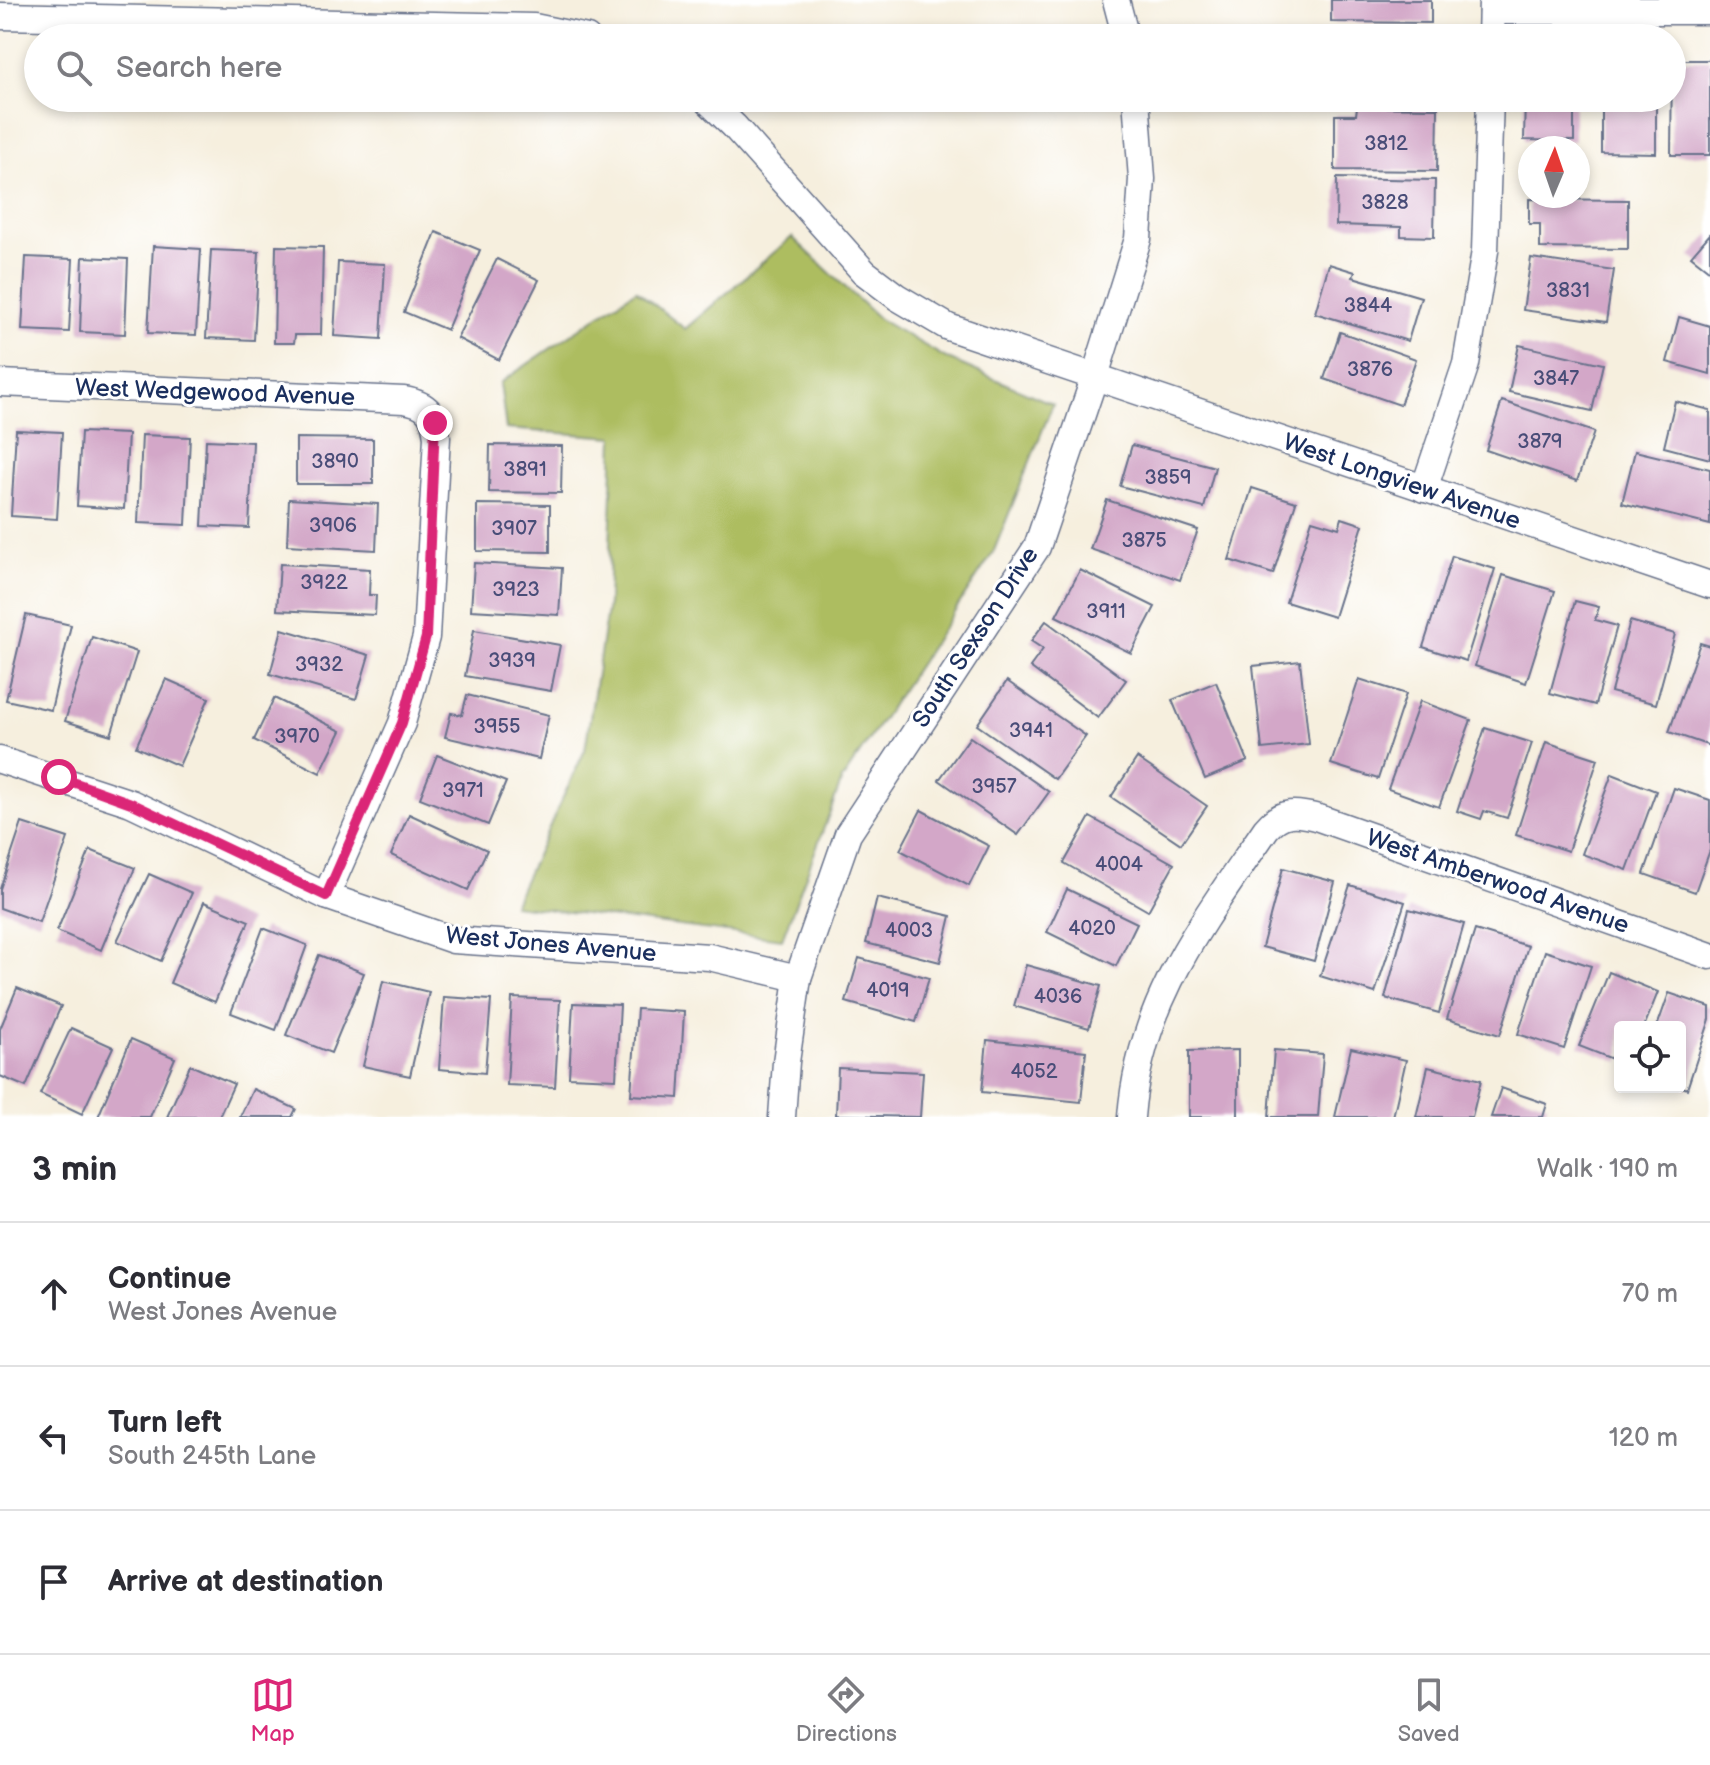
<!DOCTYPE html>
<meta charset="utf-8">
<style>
body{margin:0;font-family:"Balsamiq Sans",sans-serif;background:#f2f2f3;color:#2b2b33}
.controls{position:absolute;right:24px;bottom:24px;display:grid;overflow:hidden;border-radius:8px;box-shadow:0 4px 12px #0003}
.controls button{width:72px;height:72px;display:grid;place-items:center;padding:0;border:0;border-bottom:2px solid #e1e1e2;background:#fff;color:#2b2b33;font:40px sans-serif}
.compass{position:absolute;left:1518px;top:136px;width:72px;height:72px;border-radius:50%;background:#fff;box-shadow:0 4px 12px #0003;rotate:2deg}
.stop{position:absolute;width:24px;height:24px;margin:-18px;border:6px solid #db2777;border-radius:50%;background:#fff}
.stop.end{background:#db2777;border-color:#fff;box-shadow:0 2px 8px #0008}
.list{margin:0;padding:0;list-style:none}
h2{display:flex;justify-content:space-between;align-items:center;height:104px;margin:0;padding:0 32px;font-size:34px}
h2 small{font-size:26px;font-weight:400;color:#7c7c81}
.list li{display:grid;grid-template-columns:52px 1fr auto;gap:24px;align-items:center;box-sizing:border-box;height:144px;padding:0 32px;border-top:2px solid #e1e1e2}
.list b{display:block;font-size:30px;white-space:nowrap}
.list p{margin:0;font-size:26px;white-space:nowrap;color:#7c7c81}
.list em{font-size:26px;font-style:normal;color:#7c7c81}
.icon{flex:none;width:44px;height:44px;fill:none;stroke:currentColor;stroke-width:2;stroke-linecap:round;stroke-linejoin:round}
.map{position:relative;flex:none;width:1710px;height:1117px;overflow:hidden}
.search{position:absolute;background:#fff;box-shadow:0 4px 12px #0003;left:24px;right:24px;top:24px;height:88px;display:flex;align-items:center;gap:20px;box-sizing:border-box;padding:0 28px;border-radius:44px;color:#7c7c81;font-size:30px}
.sheet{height:536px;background:#fff}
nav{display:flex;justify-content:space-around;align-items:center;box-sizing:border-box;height:112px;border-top:2px solid #e1e1e2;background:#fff;font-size:22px;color:#7c7c81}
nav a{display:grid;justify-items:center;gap:4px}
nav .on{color:#db2777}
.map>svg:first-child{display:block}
</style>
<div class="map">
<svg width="1710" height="1117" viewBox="0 0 1710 1117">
<rect width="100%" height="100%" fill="#fff"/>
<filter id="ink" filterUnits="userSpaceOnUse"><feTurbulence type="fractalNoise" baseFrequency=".0125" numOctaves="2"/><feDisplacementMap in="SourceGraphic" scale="16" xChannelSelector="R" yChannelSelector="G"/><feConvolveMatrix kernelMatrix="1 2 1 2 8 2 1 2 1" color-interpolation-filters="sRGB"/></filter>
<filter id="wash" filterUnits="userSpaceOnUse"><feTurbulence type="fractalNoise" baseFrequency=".006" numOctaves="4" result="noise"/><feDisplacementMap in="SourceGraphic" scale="32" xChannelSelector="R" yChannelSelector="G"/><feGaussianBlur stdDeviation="1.8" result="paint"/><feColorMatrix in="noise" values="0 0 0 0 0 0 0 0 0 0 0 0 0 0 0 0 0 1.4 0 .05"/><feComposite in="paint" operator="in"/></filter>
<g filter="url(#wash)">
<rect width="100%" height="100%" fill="#f6efde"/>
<path fill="#adbd60" stroke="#64765f" stroke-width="2" d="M792,237L879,319L948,359L1053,404L993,553L842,780L782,939L513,905L585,750L608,604L614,437L506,429L500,383L636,290L685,329Z"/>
<g id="blocks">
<g fill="#d3a7c8">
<path d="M1331,0H1431V23L1331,22Z"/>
<path d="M1672,60H1710V155H1671Z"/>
<path d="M1525,98H1574V141L1524,140Z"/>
<path d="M1601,98H1656V153L1601,152Z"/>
<path d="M1357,107L1438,108L1437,171L1335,170V115H1356Z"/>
<path d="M1337,178L1435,180L1434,237L1401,236V227L1336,225Z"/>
<path d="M1529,199L1628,200V249L1540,248V224H1529Z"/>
<path d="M436,232L480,250L447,330L404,312Z"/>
<path d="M1710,234V271L1691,256Z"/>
<path d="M153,246L201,249L196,335L148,333Z"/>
<path d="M276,246L323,247L321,335H295L294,343H274Z"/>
<path d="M211,250L259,252L254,340L206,338Z"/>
<path d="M26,257L73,259L69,332L22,330Z"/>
<path d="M83,257L128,259L125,334L80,332Z"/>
<path d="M1531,258L1614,270L1606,322L1523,310Z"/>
<path d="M497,259L539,280L499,360L457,338Z"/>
<path d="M338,262L385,264L381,339L334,336Z"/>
<path d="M1329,264L1355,272L1353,277L1421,297L1408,341L1315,313Z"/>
<path d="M1679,317L1710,326V374L1667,362Z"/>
<path d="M1340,332L1416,359L1400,405L1324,379Z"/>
<path d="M1519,345L1603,364L1592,411L1509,392Z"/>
<path d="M1502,401L1594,432L1577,481L1486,450Z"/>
<path d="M1675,401L1710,410V459L1664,447Z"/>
<path d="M16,430L62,432L57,519L11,516Z"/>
<path d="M81,432L128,434L124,509L77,506Z"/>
<path d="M142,435L190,437L186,525L138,523Z"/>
<path d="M296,438L373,439V484H296Z"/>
<path d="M206,440L253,442L249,528L202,526Z"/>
<path d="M490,445L562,446L561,493L489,492Z"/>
<path d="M1132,445L1215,467L1204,508L1120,486Z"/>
<path d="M1635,451L1710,469V525L1622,503Z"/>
<path d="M1252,488L1296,502L1273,574L1229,560Z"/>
<path d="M289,499L378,504L376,550L287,545Z"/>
<path d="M1107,500L1198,530L1180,580L1090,549Z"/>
<path d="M477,504L550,505V552L477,551Z"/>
<path d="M1342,518L1363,525L1334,617L1286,602L1312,520L1339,528Z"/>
<path d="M1452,556L1495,569L1466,661L1423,647Z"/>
<path d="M474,563L562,568L559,615L471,610Z"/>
<path d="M280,564L370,569L369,595H376L375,615L277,610Z"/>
<path d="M1080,570L1155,607L1131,653L1056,616Z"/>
<path d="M1503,575L1555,591L1526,683L1475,666Z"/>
<path d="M1575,601L1599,607L1595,620L1617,626L1595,705L1550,693Z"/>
<path d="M26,615L71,625L51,710L6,700Z"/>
<path d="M1046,621L1126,680L1098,718L1030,667L1043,649L1031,641Z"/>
<path d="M1630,621L1675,634L1656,704L1611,692Z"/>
<path d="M282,629L369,655L356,699L270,674Z"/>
<path d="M474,630L560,645L551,691L465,676Z"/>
<path d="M92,637L137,652L111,735L65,721Z"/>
<path d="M1700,643L1710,646V746L1669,732Z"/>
<path d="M1300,661L1309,744L1262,749L1253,666Z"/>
<path d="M166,679L209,698L179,766L136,747Z"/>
<path d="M1359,679L1406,694L1378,779L1331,764Z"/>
<path d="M1007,681L1086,736L1055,779L977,725Z"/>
<path d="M1216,682L1248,761L1205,779L1172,700Z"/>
<path d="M467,695L549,715L539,759L445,737L451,713L462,715Z"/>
<path d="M274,698L341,731L320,773L254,740Z"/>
<path d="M1420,701L1471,720L1439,807L1388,789Z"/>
<path d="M1485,728L1532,743L1507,818L1484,811L1481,819L1457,811Z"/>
<path d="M970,737L1049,792L1018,835L939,780Z"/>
<path d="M1546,742L1598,759L1568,851L1516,835Z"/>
<path d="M437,755L506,782L488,825L420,798Z"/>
<path d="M1137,758L1207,806L1181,844L1111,797Z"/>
<path d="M1612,774L1656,791L1627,870L1582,854Z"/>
<path d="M1674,788L1710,800V850L1695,892L1644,874Z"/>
<path d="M921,810L989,846L969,886L900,850Z"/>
<path d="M409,814L487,850L468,890L391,855Z"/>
<path d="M1090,817L1174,864L1148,911L1064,863Z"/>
<path d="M22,823L68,838L39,922L0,908V889Z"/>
<path d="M90,850L135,868L101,950L57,931Z"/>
<path d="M1283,868L1335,882L1314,961L1262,947Z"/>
<path d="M149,874L192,893L161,961L117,941Z"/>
<path d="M1350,885L1405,902L1375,993L1320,976Z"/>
<path d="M1067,889L1137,923L1116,966L1047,932Z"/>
<path d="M877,898L951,916L940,962L866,943Z"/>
<path d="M204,902L249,921L215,1002L170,983Z"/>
<path d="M1409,909L1464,924L1439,1013L1385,998Z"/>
<path d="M263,928L307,945L276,1030L231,1013Z"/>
<path d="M1475,930L1528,946L1500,1035L1447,1019Z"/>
<path d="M1545,951L1591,966L1564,1049L1518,1034Z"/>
<path d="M319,955L364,973L331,1053L286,1035Z"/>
<path d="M859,958L929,978L916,1022L846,1002Z"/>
<path d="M1026,965L1101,986L1089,1028L1014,1006Z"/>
<path d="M1609,972L1658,992L1644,1027H1620V1062L1579,1046Z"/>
<path d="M383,981L429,992L410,1076L363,1066Z"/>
<path d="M17,988L61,1006L26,1087L0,1076V1029Z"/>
<path d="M1669,993L1710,1007V1019L1687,1089L1680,1086V1027H1657Z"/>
<path d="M444,997L491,1000L485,1073L439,1069Z"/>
<path d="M512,998L560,1000L555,1087L507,1085Z"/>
<path d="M573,1003L620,1005L616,1079L569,1077Z"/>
<path d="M637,1009L684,1012L679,1098L631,1095Z"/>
<path d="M71,1028L113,1047L82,1114L40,1094Z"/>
<path d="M131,1039L175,1058L150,1117H98Z"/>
<path d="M987,1040L1086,1051L1081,1102L982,1092Z"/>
<path d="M1351,1048L1406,1060L1393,1117H1335Z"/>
<path d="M1238,1050V1117H1189V1051Z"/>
<path d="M1274,1050L1323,1054L1318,1117H1269Z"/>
<path d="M190,1065L234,1084L219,1117H167Z"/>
<path d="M1428,1067L1481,1080L1472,1117H1416Z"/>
<path d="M838,1068L923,1072L920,1117L836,1115Z"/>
<path d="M1501,1088L1547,1104L1543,1117H1491Z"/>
<path d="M253,1089L296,1109L292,1117H240Z"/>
</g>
</g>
</g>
<g filter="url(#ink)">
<use href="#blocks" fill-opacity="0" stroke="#68728b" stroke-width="2"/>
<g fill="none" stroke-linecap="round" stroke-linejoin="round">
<defs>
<g id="minor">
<path d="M1116,0L1126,38"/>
<path d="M1492,11H1710"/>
<path d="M0,16L534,27L587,38"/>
<path d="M1491,38L1492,0"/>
<path d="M705,98L734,126L864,272L897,297L948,327L1710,585"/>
<path d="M0,383L404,400C428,404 434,413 437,437L426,637L402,723L326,896"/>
<path d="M1424,489L1466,364L1485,251L1490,98"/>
<path d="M0,760L131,803L326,896L453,940L709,957L798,978"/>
<path d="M782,1117L786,1062L798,978L848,834L1037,547L1095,376L1138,239L1142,179L1136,98"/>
<path d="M1131,1117C1140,1000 1203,922 1266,829C1282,810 1296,812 1319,818L1710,956"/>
</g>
</defs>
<use href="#minor" stroke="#68728b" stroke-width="29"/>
<use href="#minor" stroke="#fff" stroke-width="26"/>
</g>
</g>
<g fill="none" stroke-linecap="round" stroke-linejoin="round" filter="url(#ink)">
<path stroke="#db2777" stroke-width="10" d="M59,777L131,803L326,896L402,723L426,637L435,423"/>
</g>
<g text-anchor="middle" stroke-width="6" stroke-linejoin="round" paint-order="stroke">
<g font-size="20" fill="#494d78">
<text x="1386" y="150">3812</text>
<text x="1385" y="209">3828</text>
<text x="1568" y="297">3831</text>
<text x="1368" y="312">3844</text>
<text x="1370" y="376">3876</text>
<text x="1556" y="385">3847</text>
<text x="1540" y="448">3879</text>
<text x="335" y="468">3890</text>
<text x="525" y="476">3891</text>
<text x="1168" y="484">3859</text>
<text x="333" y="532">3906</text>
<text x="514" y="535">3907</text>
<text x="1144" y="547">3875</text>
<text x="324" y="589">3922</text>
<text x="516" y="596">3923</text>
<text x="1106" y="618">3911</text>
<text x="512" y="667">3939</text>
<text x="319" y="671">3932</text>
<text x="497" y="733">3955</text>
<text x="1031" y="737">3941</text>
<text x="297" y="743">3970</text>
<text x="994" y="793">3957</text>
<text x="463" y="797">3971</text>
<text x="1119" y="871">4004</text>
<text x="1092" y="935">4020</text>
<text x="909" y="937">4003</text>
<text x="888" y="997">4019</text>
<text x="1058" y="1003">4036</text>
<text x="1034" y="1078">4052</text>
</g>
<g font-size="24" fill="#1b2f5e" stroke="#fff">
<text transform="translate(215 392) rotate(2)" y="8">West Wedgewood Avenue</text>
<text transform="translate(1402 481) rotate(19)" y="8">West Longview Avenue</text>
<text transform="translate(975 637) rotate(-57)" y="8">South Sexson Drive</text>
<text transform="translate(1498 881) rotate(19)" y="8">West Amberwood Avenue</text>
<text transform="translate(551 944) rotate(5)" y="8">West Jones Avenue</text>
</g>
</g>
</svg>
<div class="controls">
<button><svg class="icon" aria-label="locate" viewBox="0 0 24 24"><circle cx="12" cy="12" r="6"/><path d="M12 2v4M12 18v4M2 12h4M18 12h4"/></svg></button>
</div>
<svg class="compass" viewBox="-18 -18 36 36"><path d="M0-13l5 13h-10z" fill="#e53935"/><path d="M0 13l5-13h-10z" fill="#7c7c81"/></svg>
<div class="stop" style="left:59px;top:777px"></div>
<div class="stop end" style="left:435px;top:423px"></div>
<div class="search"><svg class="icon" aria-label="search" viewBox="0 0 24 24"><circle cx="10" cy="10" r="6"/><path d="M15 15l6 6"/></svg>Search here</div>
</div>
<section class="sheet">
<h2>3 min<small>Walk · 190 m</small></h2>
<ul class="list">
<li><svg class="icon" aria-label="ahead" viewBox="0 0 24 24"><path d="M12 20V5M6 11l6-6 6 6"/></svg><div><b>Continue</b><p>West Jones Avenue</p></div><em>70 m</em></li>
<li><svg class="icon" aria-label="left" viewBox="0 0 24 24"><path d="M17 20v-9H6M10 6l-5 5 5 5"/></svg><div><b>Turn left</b><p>South 245th Lane</p></div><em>120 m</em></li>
<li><svg class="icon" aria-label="arrive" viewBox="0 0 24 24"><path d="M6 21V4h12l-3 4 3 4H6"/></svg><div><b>Arrive at destination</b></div></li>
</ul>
</section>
<nav>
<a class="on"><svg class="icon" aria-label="map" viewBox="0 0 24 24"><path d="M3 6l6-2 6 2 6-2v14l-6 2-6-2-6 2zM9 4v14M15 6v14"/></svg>Map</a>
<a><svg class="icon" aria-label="directions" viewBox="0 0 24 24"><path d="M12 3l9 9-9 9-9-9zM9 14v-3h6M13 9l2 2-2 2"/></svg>Directions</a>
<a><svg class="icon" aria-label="saved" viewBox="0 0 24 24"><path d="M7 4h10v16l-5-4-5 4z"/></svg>Saved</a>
</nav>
